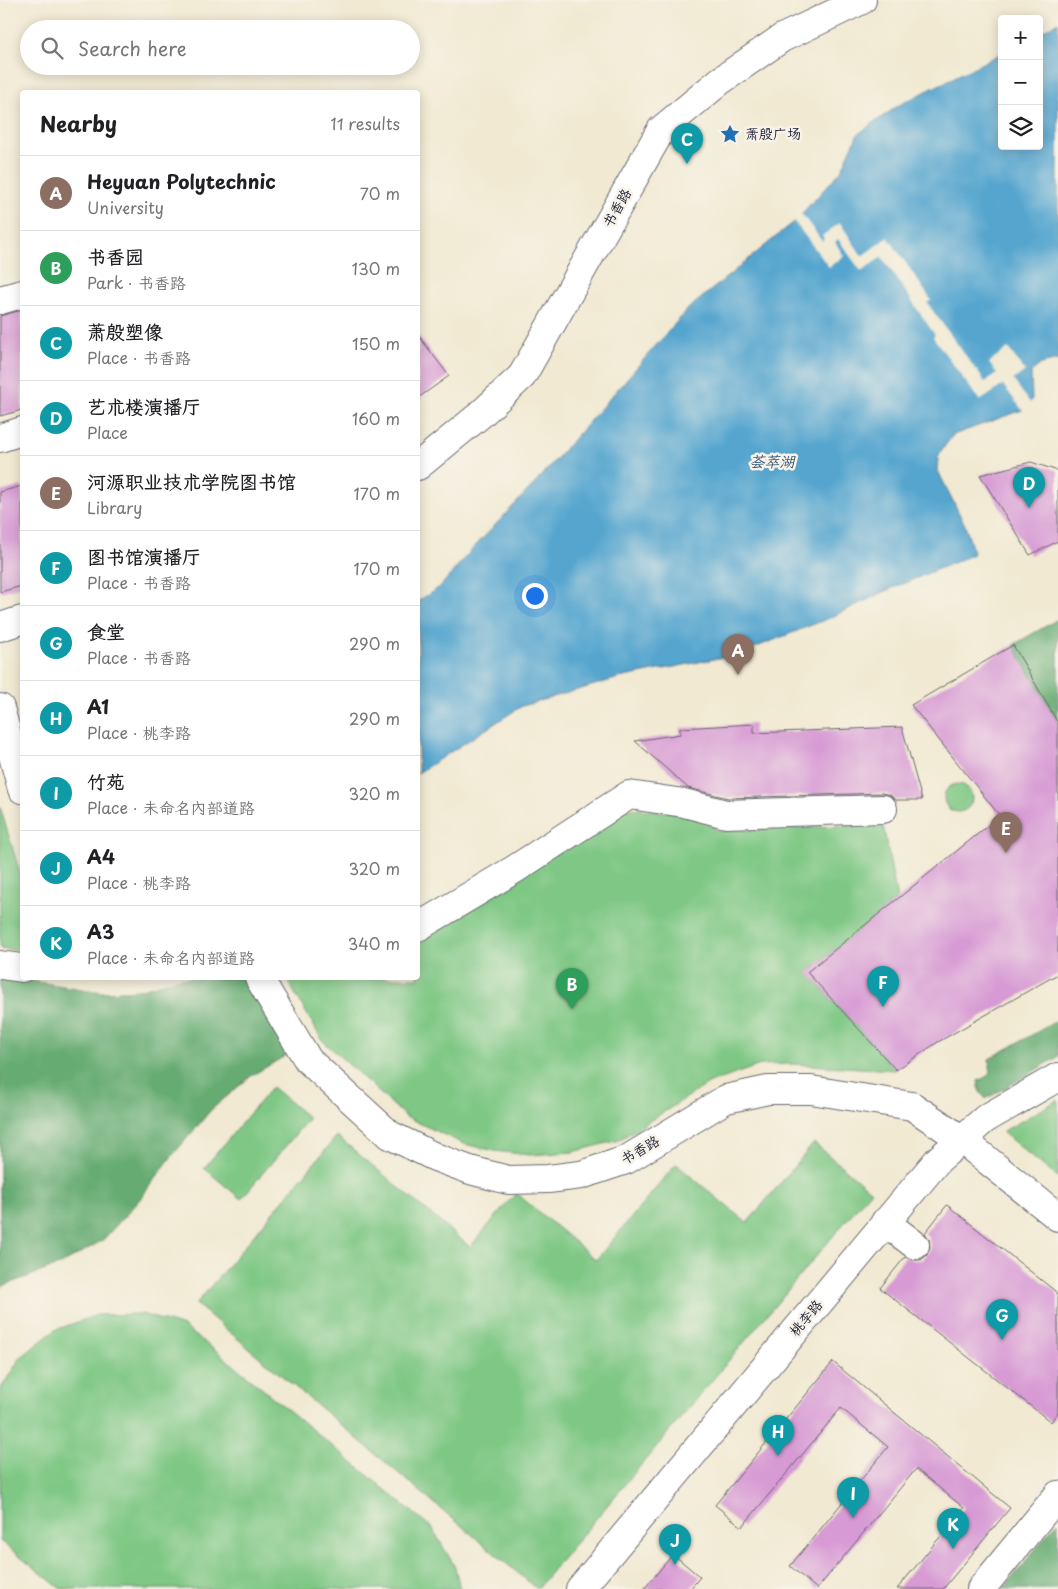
<!DOCTYPE html>
<meta charset="utf-8">
<style>
body{margin:0;font-family:"Playpen Sans","LXGW WenKai TC",sans-serif;background:#f6f6f6;color:#202124}
.controls{position:absolute;right:15px;top:15px;display:grid;overflow:hidden;border-radius:5px;box-shadow:0 2px 12px #0003}
.controls button{width:45px;height:45px;display:grid;place-items:center;padding:0;border:0;border-bottom:1px solid #e0e0e0;background:#fff;color:#202124;font:25px sans-serif}
.you{position:absolute;left:534px;top:595px;width:18px;height:18px;margin:-12px;border:4px solid #fff;border-radius:50%;background:#1a73e8;box-shadow:0 0 0 8px #1a73e833}
.badge{display:grid;place-items:center;width:32px;height:32px;border-radius:50%;background:#1f6fb2;color:#fff;font-size:16px;font-weight:700}
.pin{position:absolute;translate:-50% -41px;filter:drop-shadow(0 1px 2px #0008)}
.pin::after{content:'';position:absolute;top:26px;width:18px;height:15px;background:inherit;clip-path:polygon(0 0,100% 0,50% 100%)}
.list{margin:0;padding:0;list-style:none}
h2{display:flex;justify-content:space-between;align-items:center;height:65px;margin:0;padding:0 20px;font-size:21px}
h2 small{font-size:16px;font-weight:400;color:#757577}
.list li{display:grid;grid-template-columns:32px 1fr auto;gap:15px;align-items:center;box-sizing:border-box;height:75px;padding:0 20px;border-top:1px solid #e0e0e0}
.list b{display:block;font-size:19px;white-space:nowrap}
.list p{margin:0;font-size:16px;white-space:nowrap;color:#757577}
.list em{font-size:16px;font-style:normal;color:#757577}
.icon{flex:none;width:28px;height:28px;fill:none;stroke:currentColor;stroke-width:2;stroke-linecap:round;stroke-linejoin:round}
.map{position:relative;flex:none;width:1058px;height:1589px;overflow:hidden}
.search{position:absolute;background:#fff;box-shadow:0 2px 12px #0003;left:20px;top:20px;width:400px;height:55px;display:flex;align-items:center;gap:12px;box-sizing:border-box;padding:0 18px;border-radius:28px;color:#757577;font-size:19px}
.panel{position:absolute;background:#fff;box-shadow:0 2px 12px #0003;left:20px;top:90px;width:400px;height:890px;border-radius:5px}
.map>svg:first-child{display:block}
</style>
<div class="map">
<svg width="1058" height="1589" viewBox="0 0 1058 1589">
<rect width="100%" height="100%" fill="#f7f3e8"/>
<filter id="ink" filterUnits="userSpaceOnUse"><feTurbulence type="fractalNoise" baseFrequency=".02" numOctaves="2"/><feDisplacementMap in="SourceGraphic" scale="10" xChannelSelector="R" yChannelSelector="G"/><feConvolveMatrix kernelMatrix="1 2 1 2 8 2 1 2 1" color-interpolation-filters="sRGB"/></filter>
<filter id="wash" filterUnits="userSpaceOnUse"><feTurbulence type="fractalNoise" baseFrequency=".0096" numOctaves="4" result="noise"/><feDisplacementMap in="SourceGraphic" scale="20" xChannelSelector="R" yChannelSelector="G"/><feGaussianBlur stdDeviation="1.12" result="paint"/><feColorMatrix in="noise" values="0 0 0 0 0 0 0 0 0 0 0 0 0 0 0 0 0 1.4 0 .05"/><feComposite in="paint" operator="in"/></filter>
<g filter="url(#wash)">
<rect width="100%" height="100%" fill="#f1e9d2"/>
<g fill="#7ec784" stroke="#507460">
<circle cx="958" cy="798" r="14"/>
<path d="M0,807L22,879V948L12,950L0,948Z"/>
<path d="M626,808L699,815L718,831L883,824L897,899L807,972L896,1070L791,1064L760,1065L710,1083L619,1140L573,1152L529,1155L495,1151L464,1144L406,1117L322,1040L286,978H418V938Z"/>
<path d="M272,1087L309,1118L241,1199L204,1168Z"/>
<path d="M1058,1100V1178L1002,1132Z"/>
<path d="M337,1136L470,1247L516,1193L596,1260L676,1164L747,1223L814,1143L871,1191L537,1589L196,1304Z"/>
<path d="M142,1314L184,1327L220,1354L432,1528L455,1567L460,1589H61L0,1541V1390L20,1358L55,1330L97,1315Z"/>
</g>
<g fill="#66ac72" stroke="#446756">
<path d="M1058,619V723L1013,645Z"/>
<path d="M0,976L102,992L138,990L180,978H245L277,1026L290,1053L251,1076L211,1110L172,1156L140,1199L103,1240L62,1264L0,1287Z"/>
<path d="M1058,1020V1057L986,1099L980,1092L978,1081L991,1074L989,1059Z"/>
<path d="M1058,1521V1589H1003Z"/>
</g>
<path fill="#54a5cf" stroke="#3b6485" d="M1058,22V360L1041,364L1031,372L1032,399L1025,409L953,435L939,454L937,469L965,525L974,554L888,590L827,619L739,654L619,678L522,706L418,773V601L440,587L467,555L536,482L688,309L794,222L841,171L858,134L899,105L1002,53V146H1039V33Z"/>
<path fill="#f1e9d2" d="M800,212L822,241L824,239L822,236L840,223L862,256L888,237L931,300L927,303L985,382L997,374L989,363L1008,348L1025,371L1013,380L1031,404L1027,411L1024,412L1003,385L980,401L933,337L935,335L882,257L861,271L838,239L835,242L844,256L829,267L793,220Z"/>
<g id="blocks">
<g fill="#d79ad4">
<path d="M22,310V410L0,416V316Z"/>
<path d="M418,335L449,376L418,398Z"/>
<path d="M1031,462L1058,471V541L1030,555L980,475Z"/>
<path d="M22,486V586L0,592V492Z"/>
<path d="M1013,645L1058,723V974L938,1042L896,1070L807,972L1000,816L911,705Z"/>
<path d="M754,724V733L902,727L922,800H896L890,795L882,793L728,798L688,788L635,741L680,734V728Z"/>
<path d="M947,1205L1055,1291L1058,1296V1412L1051,1422L880,1288L905,1257L913,1260H921L927,1255L930,1247L929,1239L925,1233Z"/>
<path d="M833,1362L1010,1508L943,1589H897L964,1508L916,1469L817,1589L790,1566L888,1447L841,1408L742,1527L715,1505Z"/>
<path d="M673,1554L700,1577L690,1589H644Z"/>
</g>
</g>
</g>
<g filter="url(#ink)">
<use href="#blocks" fill-opacity="0" stroke="#6a6870" stroke-width="1"/>
<g fill="none" stroke-linecap="round" stroke-linejoin="round">
<defs>
<g id="minor">
<path d="M0,300L22,294"/>
<path d="M0,438L22,431"/>
<path d="M418,466L480,415L522,376L661,130L720,81L782,38L862,0"/>
<path d="M0,627L22,620"/>
<path d="M0,708L22,789"/>
<path d="M418,927L515,869L629,795L684,803L726,814L883,809"/>
<path d="M0,965L22,968"/>
<path d="M259,978L308,1060L390,1135L435,1157L470,1170L508,1180L548,1179L581,1175L626,1160L726,1099L768,1090H811L912,1106L961,1139L1058,1217"/>
<path d="M885,1222L915,1245"/>
<path d="M580,1589L938,1160L985,1119L1058,1077"/>
<path d="M981,1589L1058,1495"/>
</g>
</defs>
<use href="#minor" stroke="#6a6870" stroke-width="30"/>
<use href="#minor" stroke="#fff" stroke-width="28"/>
</g>
</g>
<defs>
<symbol id="sight-bare" viewBox="-9 -9 18 18"><path d="M0-6L1.8-2.2L6-1.7L2.9 1.2L3.7 5.4L0 3.3L-3.7 5.4L-2.9 1.2L-6-1.7L-1.8-2.2Z" fill="#1f6fb2" stroke="#f7f3e8" stroke-width="2.5" paint-order="stroke"/></symbol>
</defs>
<g fill-rule="evenodd">
<use href="#sight-bare" x="716" y="120" width="28" height="28"/>
</g>
<g text-anchor="middle" stroke-width="5" stroke-linejoin="round" paint-order="stroke">
<g font-size="14" fill="#22223b" stroke="#f7f3e8" text-anchor="start">
<text x="745" y="139">萧殷广场</text>
</g>
<g font-size="14" fill="#22223b" stroke="#f7f3e8">
<text transform="translate(617 208) rotate(-60)" y="5">书香路</text>
<text transform="translate(640 1150) rotate(-30)" y="5">书香路</text>
<text transform="translate(806 1318) rotate(-50)" y="5">桃李路</text>
</g>
<g font-size="15" font-style="italic" fill="#365676" stroke="#f7f3e8">
<text x="772" y="467">荟萃湖</text>
</g>
</g>
</svg>
<div class="controls">
<button>+</button>
<button>−</button>
<button><svg class="icon" aria-label="layers" viewBox="0 0 24 24"><path d="M12 4l9 5-9 5-9-5zM3 14l9 5 9-5"/></svg></button>
</div>
<div class="you"></div>
<div class="pin badge" style="left:738px;top:675px;background:#8d6e63">A</div>
<div class="pin badge" style="left:572px;top:1009px;background:#2e9e5b">B</div>
<div class="pin badge" style="left:687px;top:164px;background:#0f9aa8">C</div>
<div class="pin badge" style="left:1029px;top:508px;background:#0f9aa8">D</div>
<div class="pin badge" style="left:1006px;top:853px;background:#8d6e63">E</div>
<div class="pin badge" style="left:883px;top:1007px;background:#0f9aa8">F</div>
<div class="pin badge" style="left:1002px;top:1340px;background:#0f9aa8">G</div>
<div class="pin badge" style="left:778px;top:1456px;background:#0f9aa8">H</div>
<div class="pin badge" style="left:853px;top:1518px;background:#0f9aa8">I</div>
<div class="pin badge" style="left:675px;top:1565px;background:#0f9aa8">J</div>
<div class="pin badge" style="left:953px;top:1549px;background:#0f9aa8">K</div>
<div class="search"><svg class="icon" aria-label="search" viewBox="0 0 24 24"><circle cx="10" cy="10" r="6"/><path d="M15 15l6 6"/></svg>Search here</div>
<section class="panel">
<h2>Nearby<small>11 results</small></h2>
<ul class="list">
<li><span class="badge" style="background:#8d6e63">A</span><div><b>Heyuan Polytechnic</b><p>University</p></div><em>70 m</em></li>
<li><span class="badge" style="background:#2e9e5b">B</span><div><b>书香园</b><p>Park · 书香路</p></div><em>130 m</em></li>
<li><span class="badge" style="background:#0f9aa8">C</span><div><b>萧殷塑像</b><p>Place · 书香路</p></div><em>150 m</em></li>
<li><span class="badge" style="background:#0f9aa8">D</span><div><b>艺术楼演播厅</b><p>Place</p></div><em>160 m</em></li>
<li><span class="badge" style="background:#8d6e63">E</span><div><b>河源职业技术学院图书馆</b><p>Library</p></div><em>170 m</em></li>
<li><span class="badge" style="background:#0f9aa8">F</span><div><b>图书馆演播厅</b><p>Place · 书香路</p></div><em>170 m</em></li>
<li><span class="badge" style="background:#0f9aa8">G</span><div><b>食堂</b><p>Place · 书香路</p></div><em>290 m</em></li>
<li><span class="badge" style="background:#0f9aa8">H</span><div><b>A1</b><p>Place · 桃李路</p></div><em>290 m</em></li>
<li><span class="badge" style="background:#0f9aa8">I</span><div><b>竹苑</b><p>Place · 未命名内部道路</p></div><em>320 m</em></li>
<li><span class="badge" style="background:#0f9aa8">J</span><div><b>A4</b><p>Place · 桃李路</p></div><em>320 m</em></li>
<li><span class="badge" style="background:#0f9aa8">K</span><div><b>A3</b><p>Place · 未命名内部道路</p></div><em>340 m</em></li>
</ul>
</section>
</div>
